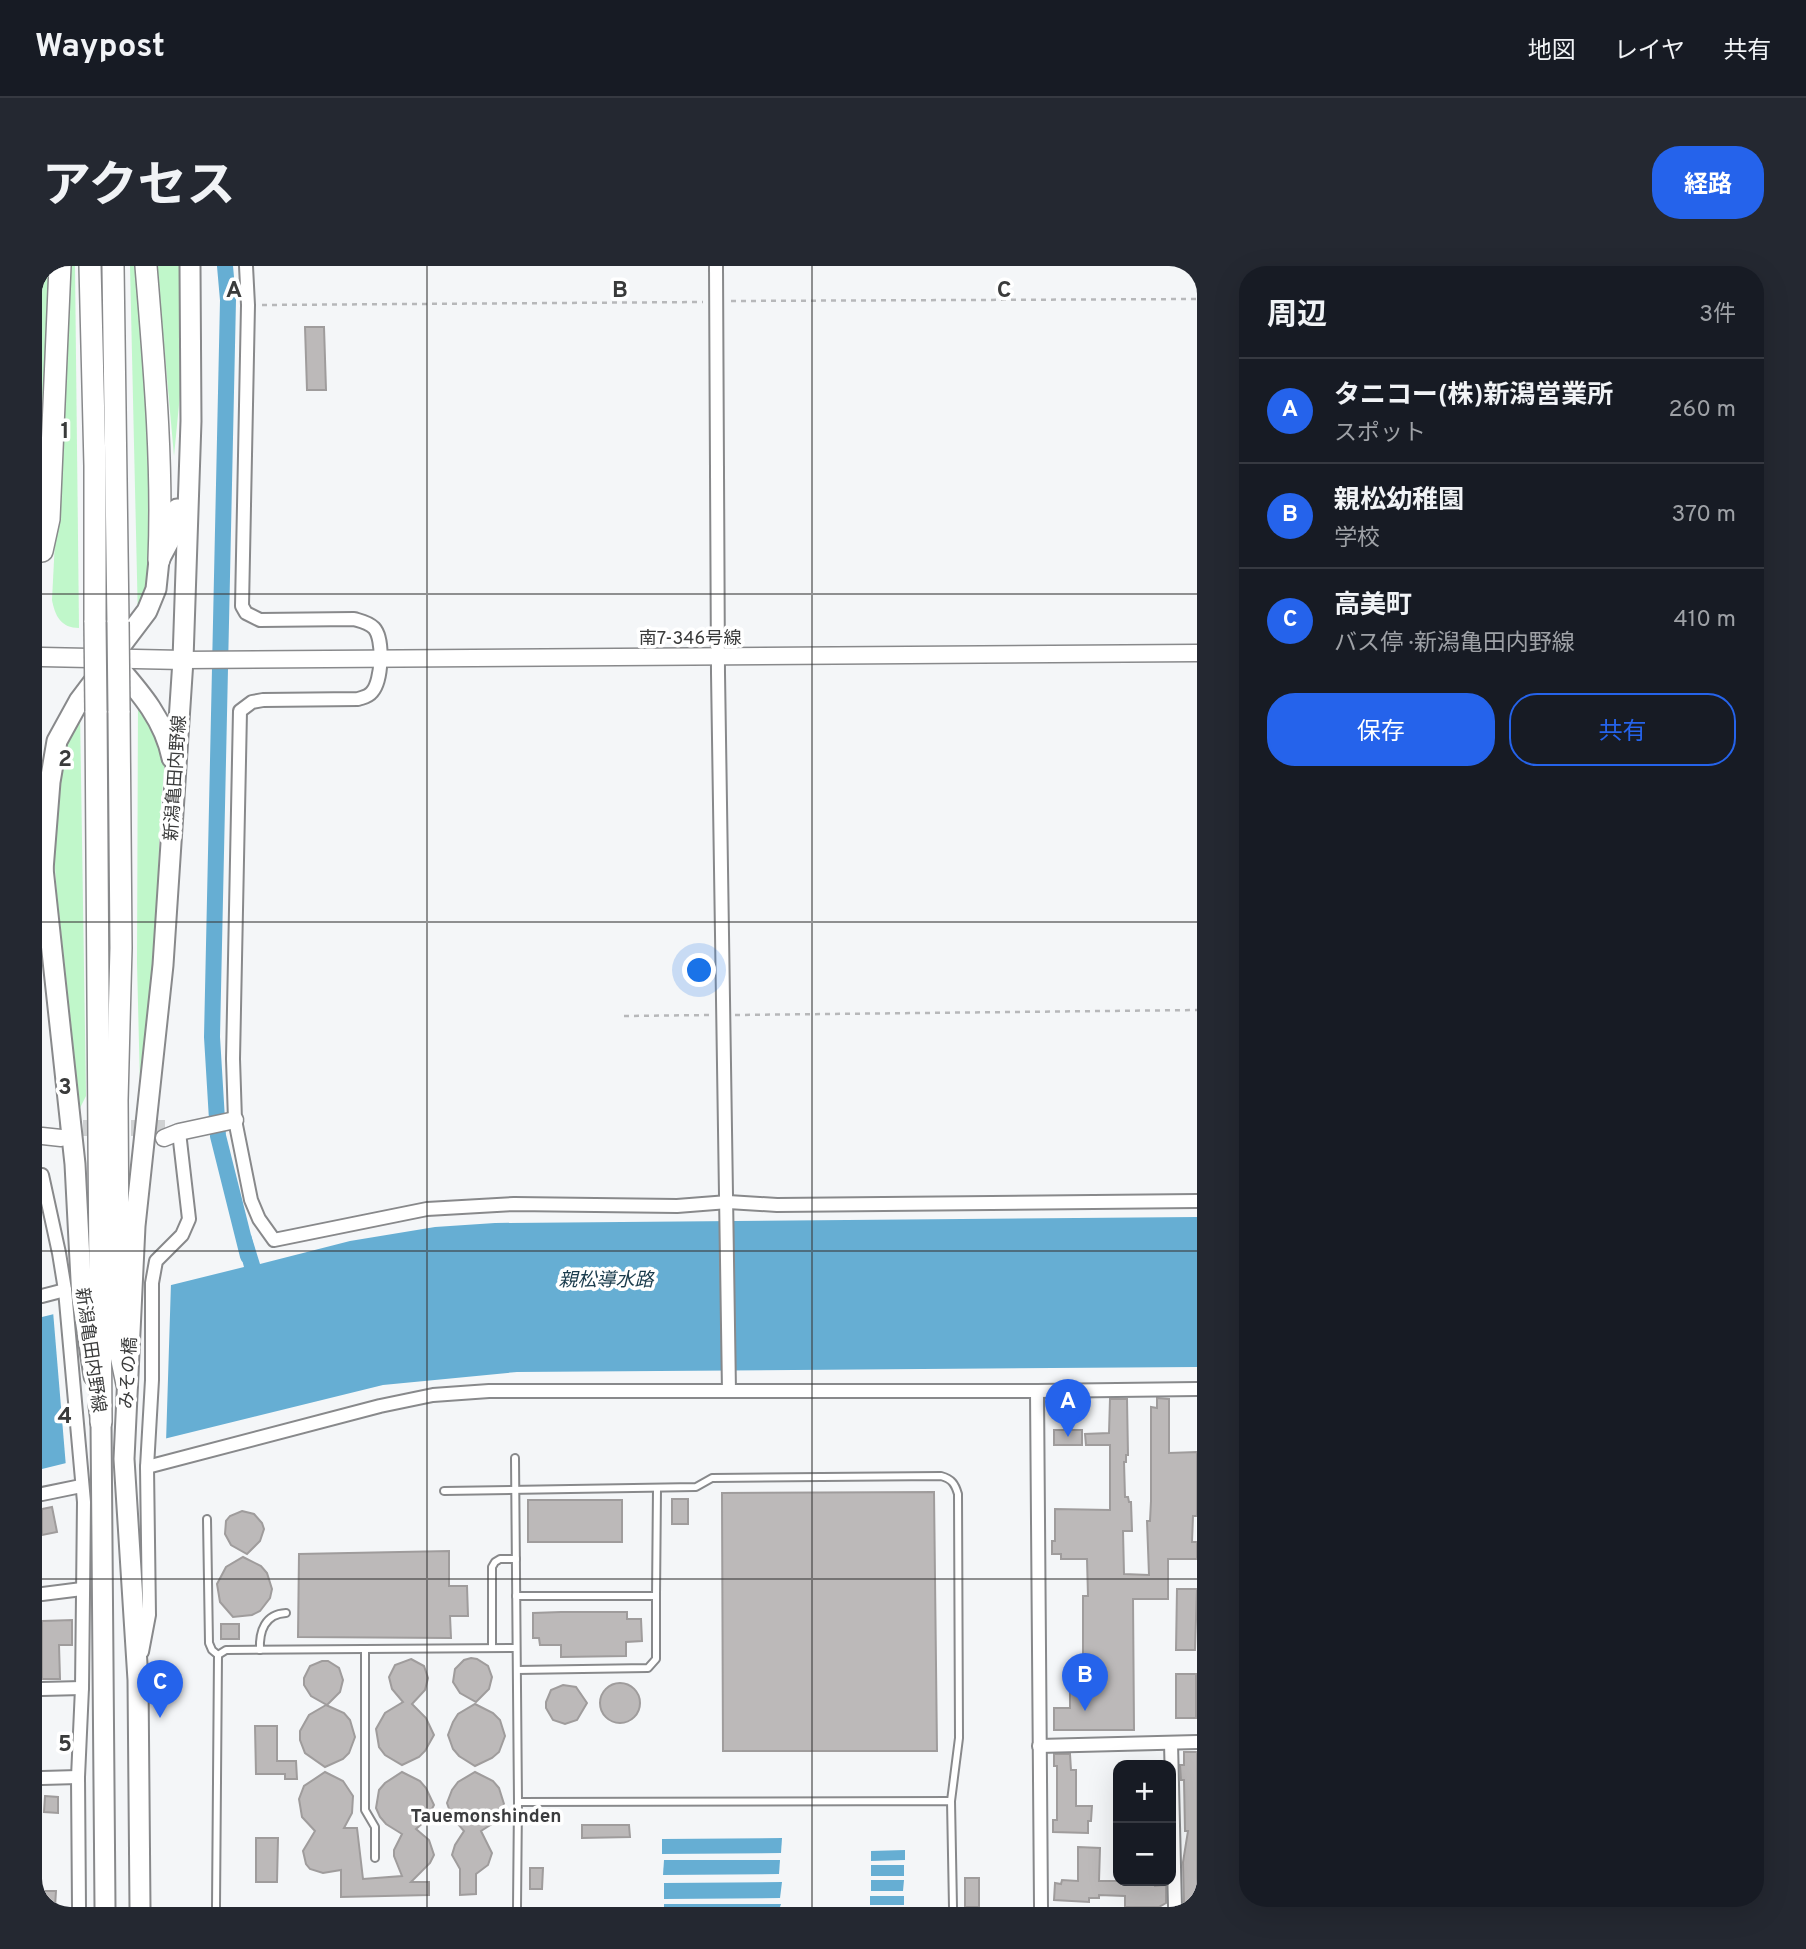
<!DOCTYPE html>
<html lang="ja">
<meta charset="utf-8">
<style>
body{margin:0;font-family:Overpass,"Noto Sans JP",sans-serif;background:#242831;color:#f1f3f6}
.controls{position:absolute;right:21px;bottom:21px;display:grid;overflow:hidden;border-radius:14px;box-shadow:0 7px 28px #0002}
.controls button{width:63px;height:63px;display:grid;place-items:center;padding:0;border:0;border-bottom:2px solid #363941;background:#171b24;color:#f1f3f6;font:35px sans-serif}
.you{position:absolute;left:658px;top:705px;width:24px;height:24px;margin:-18px;border:5px solid #fff;border-radius:50%;background:#1a73e8;box-shadow:0 0 0 10px #1a73e833}
.badge{display:grid;place-items:center;width:46px;height:46px;border-radius:50%;background:#2563eb;color:#fff;font-size:23px;font-weight:700}
.pin{position:absolute;translate:-50% -58px;filter:drop-shadow(0 2px 4px #0008)}
.pin::after{content:'';position:absolute;top:37px;width:24px;height:21px;background:inherit;clip-path:polygon(0 0,100% 0,50% 100%)}
.list{margin:0;padding:0;list-style:none}
h2{display:flex;justify-content:space-between;align-items:center;height:91px;margin:0;padding:0 28px;font-size:30px}
h2 small{font-size:23px;font-weight:400;color:#9ea1a6}
.list li{display:grid;grid-template-columns:46px 1fr auto;gap:21px;align-items:center;box-sizing:border-box;height:105px;padding:0 28px;border-top:2px solid #363941}
.list b{display:block;font-size:26px;white-space:nowrap}
.list p{margin:0;font-size:23px;white-space:nowrap;color:#9ea1a6}
.list em{font-size:23px;font-style:normal;color:#9ea1a6}
.actions{display:flex;gap:14px;padding:21px 28px}
.actions a{flex:1;padding:16px 0;border:2px solid #2563eb;border-radius:28px;text-align:center;font-size:24px;color:#2563eb}
.actions .main{background:#2563eb;color:#fff}
.map{position:relative;flex:none;width:1155px;height:1641px;overflow:hidden;border-radius:28px}
header{display:flex;align-items:center;gap:42px;box-sizing:border-box;height:98px;padding:0 35px;background:#171b24;border-bottom:2px solid #363941}
header strong{font-size:33px}
nav{display:flex;gap:38px;margin-inline-start:auto;font-size:24px}
.intro{display:flex;align-items:center;justify-content:space-between;box-sizing:border-box;height:168px;padding:0 42px}
h1{margin:0;font-size:49px}
.button{padding:18px 32px;border-radius:28px;background:#2563eb;color:#fff;font-size:24px;font-weight:700}
main{display:flex;gap:42px;padding:0 42px}
aside{flex:1;background:#171b24;border-radius:28px;box-shadow:0 7px 28px #0002}
.map>svg:first-child{display:block}
</style>
<header>
<strong>Waypost</strong>
<nav><a>地図</a><a>レイヤ</a><a>共有</a></nav>
</header>
<div class="intro"><h1>アクセス</h1><a class="button">経路</a></div>
<main>
<div class="map">
<svg width="1155" height="1641" viewBox="0 0 1155 1641">
<rect width="100%" height="100%" fill="#f4f6f8"/>
<g fill="#c0f7ca">
<path d="M0,0H8L0,201Z"/>
<path d="M27,0H33L37,362C19,362 13,350 10,334Z"/>
<path d="M88,0H96L111,163L112,300L96,355Z"/>
<path d="M115,0H142L139,118L132,190Z"/>
<path d="M96,437L107,452L123,495L118,551L114,674L98,819L95,697Z"/>
<path d="M38,445L44,830L38,842L15,629L8,534L19,482Z"/>
</g>
<g fill="#66aed3">
<path d="M1155,951V1101L475,1106L341,1119L0,1203V1051L202,1001L194,972L209,969L218,998L308,975L393,961L453,957Z"/>
<path d="M740,1572L739,1587L620,1588V1573Z"/>
<path d="M863,1584V1594L829,1595V1585Z"/>
<path d="M622,1594H738L737,1608L621,1609Z"/>
<rect x="829" y="1599" width="33" height="11"/>
<path d="M829,1614H862L861,1625H829Z"/>
<path d="M740,1616L738,1632L622,1633V1617Z"/>
<rect x="828" y="1630" width="34" height="9"/>
<path d="M622,1638H739L738,1641H622Z"/>
</g>
<path fill="#f4f6f8" d="M129,1016L124,1176L24,1201L11,1045Z"/>
<g fill="none" stroke-linecap="round" stroke-linejoin="round">
<path stroke="#66aed3" stroke-width="16" d="M183,0L186,34L170,771L176,870L206,990"/>
</g>
<g fill="#bcb9b9" stroke="#9f9c9c" stroke-width="2">
<path d="M263,61H282L284,124H265Z"/>
<path d="M1115,1132L1127,1133V1187L1155,1186V1250H1151L1150,1276H1155V1293H1126V1333H1091L1092,1464H1012V1442H1028V1422H1041V1330H1046L1045,1293H1019V1288H1010V1275H1013V1243L1068,1244V1179H1044L1043,1168L1067,1167L1068,1133H1085L1086,1189H1084V1196H1082L1083,1231H1086L1087,1236H1089L1090,1265H1081L1082,1308L1107,1309L1105,1255H1108L1109,1235V1141L1115,1142Z"/>
<rect x="1012" y="1164" width="28" height="15"/>
<path d="M892,1226L895,1485H681L680,1227Z"/>
<rect x="630" y="1233" width="16" height="25"/>
<rect x="486" y="1234" width="94" height="42"/>
<path d="M10,1241L15,1266L0,1269V1243Z"/>
<path d="M200,1245L212,1248L220,1257L222,1263L218,1275L205,1288L189,1279L183,1268L184,1255L188,1250Z"/>
<path d="M407,1285V1320H425L426,1350H408L409,1372L256,1371L257,1288Z"/>
<path d="M201,1291L219,1300L225,1307L230,1323L228,1332L218,1345L210,1349L191,1351L178,1336L175,1318L184,1301Z"/>
<path d="M1135,1323H1155L1153,1384H1134Z"/>
<path d="M519,1346H585V1353H599L600,1375L584,1376V1390L519,1391V1379H498L497,1372H491V1347Z"/>
<path d="M30,1354V1379H17L18,1413H0V1355Z"/>
<rect x="179" y="1358" width="18" height="15"/>
<path d="M429,1392L435,1393L446,1400L450,1411L447,1423L434,1436L418,1427L411,1416L413,1403L422,1394Z"/>
<path d="M369,1393L382,1400L386,1412L383,1424L370,1438L384,1452L392,1469L383,1485L377,1491L360,1499L343,1489L337,1481L334,1463L343,1447L361,1436L350,1423L347,1411L353,1399Z"/>
<path d="M280,1395H286L297,1402L301,1414L298,1426L285,1439L269,1430L262,1419V1412L268,1400Z"/>
<rect x="1134" y="1408" width="20" height="44"/>
<circle cx="578" cy="1437" r="20"/>
<path d="M521,1419L534,1421L545,1437L535,1454L523,1458L511,1454L504,1442V1436L509,1424Z"/>
<path d="M433,1438L451,1447L458,1454L463,1470L457,1486L450,1492L433,1500L417,1490L411,1483L406,1469L411,1456L416,1448Z"/>
<path d="M284,1439L302,1447L308,1454L313,1471L307,1487L301,1493L283,1501L263,1487L258,1474V1465L267,1449Z"/>
<path d="M213,1460H235V1495H254L255,1513H243V1508H214Z"/>
<path d="M1142,1486H1155V1637H1142L1141,1596L1146,1565H1143L1142,1514H1139L1138,1499H1142Z"/>
<path d="M1012,1488H1028L1029,1504H1034V1540H1050L1049,1555H1046V1567L1011,1566V1554H1015V1500H1012Z"/>
<path d="M283,1506L301,1515L311,1530L310,1547L302,1562H315L321,1613L360,1610L352,1590V1584L360,1568L344,1558L338,1551L334,1542L337,1524L343,1517L360,1506L378,1515L384,1522L392,1539L384,1554L374,1563L387,1574L392,1589L388,1597L369,1616H387V1629L299,1631V1604L281,1607L268,1603L264,1598L261,1585L273,1565L260,1551L257,1533L262,1520Z"/>
<path d="M433,1506L451,1515L457,1522L462,1538L456,1554L439,1565L450,1587L446,1599L434,1608V1628L418,1629V1603L410,1589L413,1579L422,1565L410,1551L405,1537L410,1524L416,1516Z"/>
<path d="M3,1530L16,1531V1547L2,1546Z"/>
<path d="M540,1559H587L588,1571L540,1572Z"/>
<path d="M214,1572H236L235,1616H214Z"/>
<path d="M1036,1581L1058,1582L1057,1615H1113V1620L1124,1619V1637L1117,1641H1083V1630L1057,1629V1632H1047V1636L1012,1634L1013,1617L1019,1618L1020,1614L1036,1615Z"/>
<path d="M488,1602H501L500,1623H488Z"/>
<rect x="923" y="1612" width="14" height="29"/>
<path d="M0,1625H14L13,1641H0Z"/>
</g>
<g fill="none" stroke-linecap="round" stroke-linejoin="round">
<path stroke="#cfd1d2" stroke-width="16" stroke-dasharray="16 8" stroke-linecap="butt" d="M17,862H123"/>
<defs>
<g id="service">
<path d="M473,1192L476,1536L475,1641"/>
<path d="M402,1225L654,1221L670,1212L899,1210C910,1213 913,1218 916,1228L917,1472L909,1535"/>
<path d="M165,1253L167,1377L170,1384L176,1389"/>
<path d="M474,1330H614L615,1223"/>
<path d="M450,1382V1301L453,1296L458,1293H474"/>
<path d="M323,1383V1544L333,1561V1592"/>
<path d="M218,1384C217,1365 223,1348 244,1347"/>
<path d="M475,1404L606,1402L614,1393V1330"/>
<path d="M476,1536L909,1535L911,1641"/>
<path d="M174,1641L176,1389L184,1384L474,1382"/>
</g>
<g id="minor">
<path d="M204,0L206,39L200,340L204,347L218,354L312,353C319,355 326,356 332,362C342,373 340,415 330,426C326,431 322,431 316,433L221,434L210,436L198,445L191,793L193,854L209,934L217,953L232,974L385,943L472,938L635,940L686,936L735,939L1155,935"/>
<path d="M674,0L676,407L687,1125"/>
<path d="M0,909L17,987L23,1024L42,1236L40,1422L36,1511L37,1641"/>
<path d="M0,1030L23,1024"/>
<path d="M995,1125L999,1641"/>
<path d="M105,1201L338,1140L391,1129L447,1125H995L1155,1123"/>
<path d="M0,1228L39,1220"/>
<path d="M0,1328L40,1323"/>
<path d="M100,1386L107,1349L105,1201L110,1114V1017L114,995L140,969L147,953L137,866"/>
<path d="M0,1423L40,1422"/>
<path d="M1129,1477L1133,1641"/>
<path d="M997,1480L1155,1476"/>
<path d="M0,1512L36,1511"/>
</g>
<g id="tertiary">
<path d="M141,394L1155,387"/>
<path d="M0,870L19,872"/>
<path d="M122,872L137,866L193,854"/>
</g>
<path id="secondary" d="M0,391L141,394"/>
<g id="primary">
<path d="M70,394C96,424 122,452 130,492"/>
<path d="M0,593L33,898L40,1033L52,1110"/>
<path d="M1,604L8,516L15,475L37,435L105,345L114,323L117,294L132,266L135,243"/>
<path d="M57,1140L59,1156L63,1641"/>
<path d="M98,1641L96,1414L82,1193L93,960L121,699L141,394L149,155L148,0"/>
</g>
<g id="motorway">
<path d="M48,0L53,200V356"/>
<path d="M71,0L76,356"/>
<path d="M104,0C112,98 121,196 117,294"/>
<path d="M0,285L7,253L18,0"/>
<path d="M54,445L59,1156"/>
<path d="M77,445L79,682L75,834L76,988L77,1080L85,1118"/>
</g>
</defs>
<use href="#service" stroke="#88898b" stroke-width="10"/>
<use href="#minor" stroke="#88898b" stroke-width="16"/>
<use href="#tertiary" stroke="#88898b" stroke-width="19"/>
<use href="#secondary" stroke="#88898b" stroke-width="21"/>
<use href="#primary" stroke="#88898b" stroke-width="23"/>
<use href="#motorway" stroke="#88898b" stroke-width="24"/>
<g stroke="#b7b8ba" stroke-width="2.5" stroke-dasharray="5 5" stroke-linecap="butt">
<path d="M689,35L1155,33"/>
<path d="M220,39L661,36"/>
<path d="M693,749L1155,744"/>
<path d="M582,750L669,749"/>
</g>
<use href="#service" stroke="#fff" stroke-width="6"/>
<use href="#minor" stroke="#fff" stroke-width="12"/>
<use href="#tertiary" stroke="#fff" stroke-width="16"/>
<use href="#secondary" stroke="#fff" stroke-width="18"/>
<use href="#primary" stroke="#fff" stroke-width="19"/>
<use href="#motorway" stroke="#fff" stroke-width="21"/>
<defs>
<g id="motorway-bridge">
<path d="M53,356L54,445"/>
<path d="M76,356L77,445"/>
</g>
</defs>
<use href="#motorway-bridge" stroke="#88898b" stroke-width="24" stroke-linecap="butt"/>
<use href="#motorway-bridge" stroke="#fff" stroke-width="21"/>
</g>
<path fill="none" stroke="#3a3b3b" stroke-width="2" stroke-opacity="0.55" d="M385,0V1641M770,0V1641M0,328H1155M0,656H1155M0,985H1155M0,1313H1155"/>
<g text-anchor="middle" stroke-width="7" stroke-linejoin="round" paint-order="stroke">
<g font-size="18" fill="#3a3b3b" stroke="#fff">
<text x="648" y="378">南7-346号線</text>
<text transform="translate(133 512) rotate(-86)" y="6">新潟亀田内野線</text>
<text transform="translate(49 1084) rotate(82)" y="6">新潟亀田内野線</text>
<text transform="translate(86 1107) rotate(-87)" y="6">みその橋</text>
</g>
<g font-size="19" font-style="italic" fill="#1a3b4c" stroke="#fff">
<text x="564" y="1020">親松導水路</text>
</g>
<g font-size="19" font-weight="bold" fill="#3c3d3f" stroke="#fff">
<text x="444" y="1556">Tauemonshinden</text>
</g>
</g>
<g font-size="23" text-anchor="middle" font-weight="bold" fill="#3a3b3b" stroke="#fff" stroke-width="7" stroke-linejoin="round" paint-order="stroke">
<text x="192" y="31">A</text>
<text x="578" y="31">B</text>
<text x="962" y="31">C</text>
<text x="23" y="172">1</text>
<text x="23" y="500">2</text>
<text x="23" y="828">3</text>
<text x="23" y="1157">4</text>
<text x="23" y="1485">5</text>
</g>
</svg>
<div class="controls">
<button>+</button>
<button>−</button>
</div>
<div class="you"></div>
<div class="pin badge" style="left:1026px;top:1171px">A</div>
<div class="pin badge" style="left:1043px;top:1445px">B</div>
<div class="pin badge" style="left:118px;top:1452px">C</div>
</div>
<aside>
<h2>周辺<small>3件</small></h2>
<ul class="list">
<li><span class="badge">A</span><div><b>タニコー(株)新潟営業所</b><p>スポット</p></div><em>260 m</em></li>
<li><span class="badge">B</span><div><b>親松幼稚園</b><p>学校</p></div><em>370 m</em></li>
<li><span class="badge">C</span><div><b>高美町</b><p>バス停 · 新潟亀田内野線</p></div><em>410 m</em></li>
</ul>
<div class="actions"><a class="main">保存</a><a>共有</a></div>
</aside>
</main>
